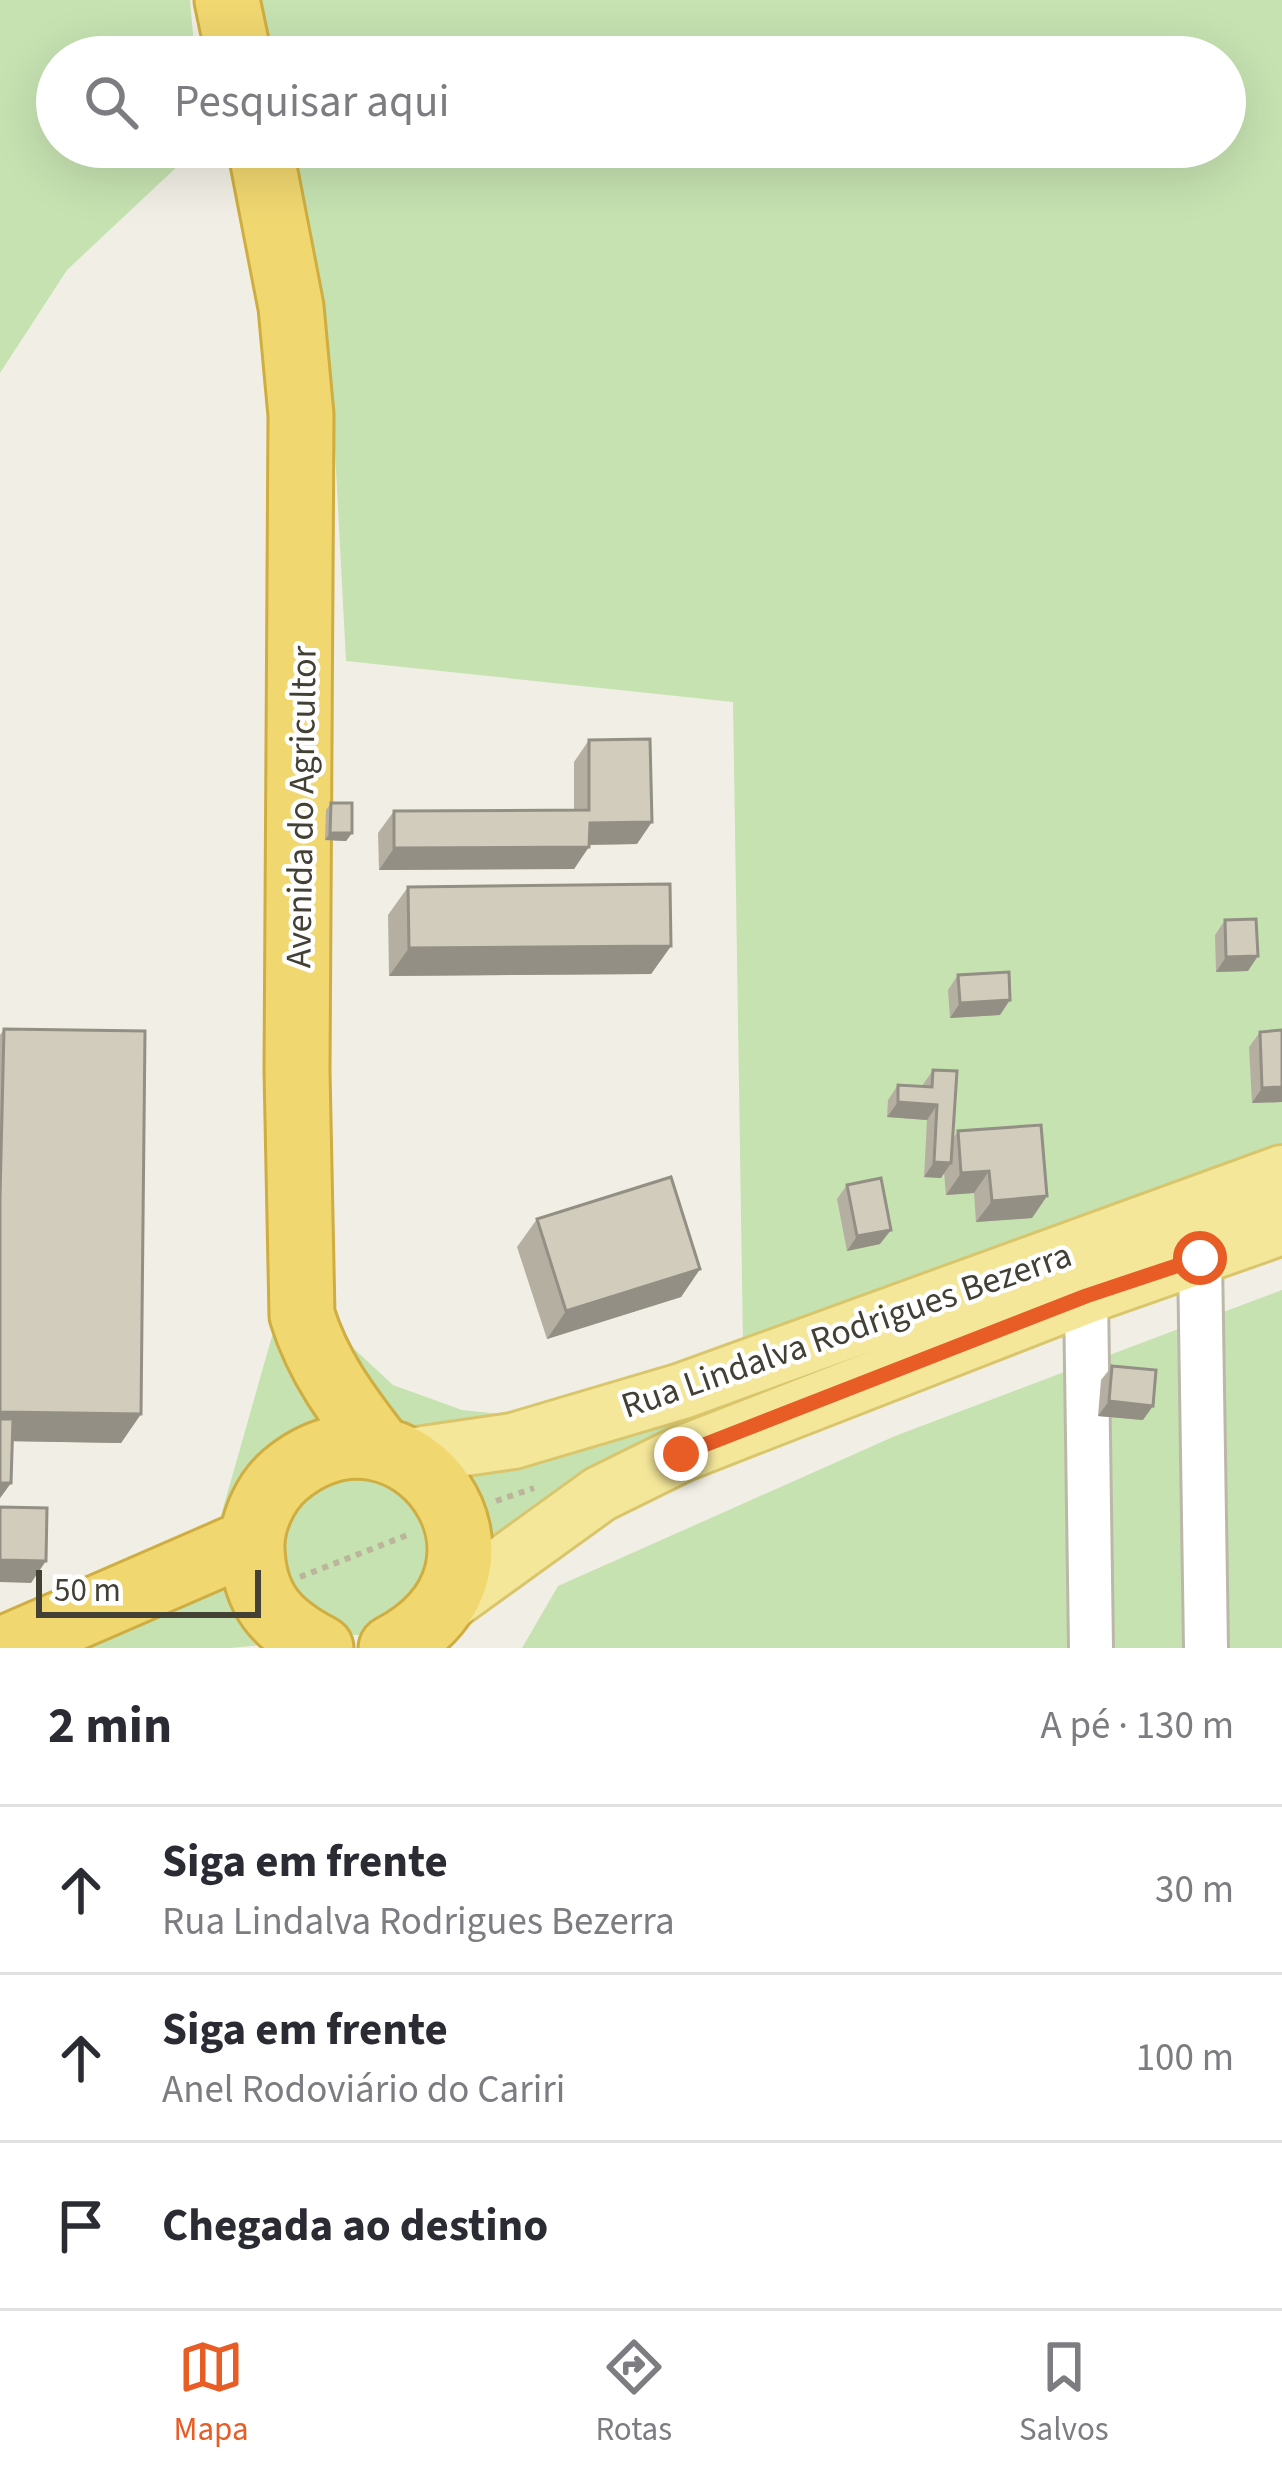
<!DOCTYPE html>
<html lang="pt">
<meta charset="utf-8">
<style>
body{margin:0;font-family:"Source Sans 3",sans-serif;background:#f2f2f3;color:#2b2b33}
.scale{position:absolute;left:36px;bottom:30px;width:225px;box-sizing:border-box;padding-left:12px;border:6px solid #434036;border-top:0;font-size:33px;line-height:42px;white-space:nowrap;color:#434036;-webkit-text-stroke:9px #fff;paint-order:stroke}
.stop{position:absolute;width:36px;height:36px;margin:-27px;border:9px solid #e85c26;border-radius:50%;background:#fff}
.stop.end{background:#e85c26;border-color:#fff;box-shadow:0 3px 12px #0008}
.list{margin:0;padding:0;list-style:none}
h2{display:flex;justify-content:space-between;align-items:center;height:156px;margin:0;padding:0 48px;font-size:51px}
h2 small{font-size:39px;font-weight:400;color:#7c7c81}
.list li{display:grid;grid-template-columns:78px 1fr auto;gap:36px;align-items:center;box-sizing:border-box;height:168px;padding:0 48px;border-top:3px solid #e1e1e2}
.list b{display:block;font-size:45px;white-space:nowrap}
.list p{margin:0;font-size:39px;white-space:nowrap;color:#7c7c81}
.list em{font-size:39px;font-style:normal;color:#7c7c81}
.icon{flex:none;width:66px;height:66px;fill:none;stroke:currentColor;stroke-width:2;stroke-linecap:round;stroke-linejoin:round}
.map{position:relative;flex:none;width:1282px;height:1648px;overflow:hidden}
.search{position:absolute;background:#fff;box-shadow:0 12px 48px #0002;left:36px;right:36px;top:36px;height:132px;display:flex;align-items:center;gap:30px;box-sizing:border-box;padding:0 42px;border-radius:66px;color:#7c7c81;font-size:45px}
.sheet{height:660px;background:#fff}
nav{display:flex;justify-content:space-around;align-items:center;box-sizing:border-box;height:168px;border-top:3px solid #e1e1e2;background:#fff;font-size:33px;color:#7c7c81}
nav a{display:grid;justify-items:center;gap:6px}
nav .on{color:#e85c26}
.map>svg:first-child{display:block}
</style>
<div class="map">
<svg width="1282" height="1648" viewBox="0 0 1282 1648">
<rect width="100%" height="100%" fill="#f1efe5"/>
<g fill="#c6e2b1">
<path d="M0,0H190L195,57H57V147H198L67,270L0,373Z"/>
<path d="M258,0H1282V1149L743,1344L733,702L346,661L333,412L285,147H1225V57H268Z"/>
<path d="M1282,1290V1648H522L558,1586L895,1436Z"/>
<path d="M284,1294L336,1426L278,1452L220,1519Z"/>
<path d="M322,1319L393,1385L462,1410L520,1416L420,1431L368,1400Z"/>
<path d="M815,1361L563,1499L481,1560L479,1497L439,1464Z"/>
<path d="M332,1472L411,1486L443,1559L373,1635H344L281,1585C276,1515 276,1515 332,1472Z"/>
<path d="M236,1562L233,1616L270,1644L231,1648H58Z"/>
</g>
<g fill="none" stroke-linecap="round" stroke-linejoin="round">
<defs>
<g id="minor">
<path d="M1200,1258L1206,1648"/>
<path d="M1086,1296L1091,1648"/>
</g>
<g id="major">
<path d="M403,1457L513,1441L682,1391L1282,1173"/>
<path d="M445,1606L600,1494L681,1454L1086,1296L1282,1227"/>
</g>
<g id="highway">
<path d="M227,0L239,57"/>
<path d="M260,147L291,307L301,415L297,1071L302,1315C318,1367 347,1405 380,1448"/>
<path d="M5,1648L251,1541"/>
<path d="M321,1648C277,1625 254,1601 252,1549C251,1523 265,1492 285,1475C406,1374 547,1566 391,1648"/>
</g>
</defs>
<use href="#minor" stroke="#bcb8a9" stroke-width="48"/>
<use href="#major" stroke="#d9c66c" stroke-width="60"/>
<use href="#highway" stroke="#cfad41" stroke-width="69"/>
<g stroke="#bcb59b" stroke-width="6" stroke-dasharray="6 6" stroke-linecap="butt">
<path d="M496,1501L534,1488"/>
<path d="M300,1577L410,1534"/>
</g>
<use href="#minor" stroke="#fff" stroke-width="42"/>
<use href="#major" stroke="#f5e79a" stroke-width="54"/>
<use href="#highway" stroke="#f1d770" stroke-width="63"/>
</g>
<g fill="#b5afa2">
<path d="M589,740L637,844L589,845L574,869L379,870L378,833L394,811L574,810V762Z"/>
<path d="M331,803L352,833L346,841L325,840L326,810Z"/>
<path d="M408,887L671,946L651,974L389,976L388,915Z"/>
<path d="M1225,920L1248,971L1216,972L1215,935Z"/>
<path d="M958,975L1000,1015L950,1018L948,990Z"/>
<path d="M4,1029L141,1414L121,1443L12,1441L11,1483L0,1498V1035Z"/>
<path d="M1260,1032L1282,1102L1252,1103L1249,1047Z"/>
<path d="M933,1070L952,1140L958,1131L1047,1196L1032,1218L976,1222L974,1193L946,1195L944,1172L941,1178L924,1177L927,1120L887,1117L888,1100L898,1085L922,1086Z"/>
<path d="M847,1185L880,1244L847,1251L837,1199Z"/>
<path d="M537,1219L700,1269L681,1297L547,1339L517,1247Z"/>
<path d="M1112,1366L1143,1420L1098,1416L1101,1380Z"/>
</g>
<g fill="#938f84">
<path d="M652,822L637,844L574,845L590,823Z"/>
<path d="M330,833H352L346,841L325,840Z"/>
<path d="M589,847L574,869L379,870L394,848Z"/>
<path d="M671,946L651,974L389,976L409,948Z"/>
<path d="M1258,956L1248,971L1216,972L1226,957Z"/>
<path d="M1010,1000L1000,1015L950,1018L960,1003Z"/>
<path d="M1282,1087V1102L1252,1103L1262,1088Z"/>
<path d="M898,1102L937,1105L927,1120L887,1117Z"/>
<path d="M934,1162L951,1163L941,1178L924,1177Z"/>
<path d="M989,1171L974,1193L946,1195L961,1173Z"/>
<path d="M1047,1196L1032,1218L976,1222L992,1201Z"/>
<path d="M891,1230L880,1244L847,1251L857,1236Z"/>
<path d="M700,1269L681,1297L547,1339L566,1311Z"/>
<path d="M1109,1401L1153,1406L1143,1420L1098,1416Z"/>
<path d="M0,1412L141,1414L121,1443L0,1441Z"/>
<path d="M0,1483H11L0,1498Z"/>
<path d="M0,1560L46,1561L31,1583L0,1582Z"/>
</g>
<g fill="#d2ccbc" stroke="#938f84" stroke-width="3">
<path d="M650,739L652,822L590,823L589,847L394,848V811L589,810V740Z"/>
<path d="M331,803H352V833H330Z"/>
<path d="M670,884L671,946L409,948L408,887Z"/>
<path d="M1256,919L1258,956L1226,957L1225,920Z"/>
<path d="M1009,972L1010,1000L960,1003L958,975Z"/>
<path d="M4,1029L145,1031L141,1414L0,1412V1197Z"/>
<path d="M1282,1030V1087L1262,1088L1260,1032Z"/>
<path d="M933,1070L957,1071L951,1163L934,1162L937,1105L898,1102V1085L932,1087Z"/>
<path d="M1041,1125L1047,1196L992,1201L989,1171L961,1173L958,1131Z"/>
<path d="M671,1177L700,1269L566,1311L537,1219Z"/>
<path d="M881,1178L891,1230L857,1236L847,1185Z"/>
<path d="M1112,1366L1156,1370L1153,1406L1109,1401Z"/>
<path d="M0,1419H13L11,1483H0Z"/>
<path d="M0,1507L47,1508L46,1561L0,1560Z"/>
</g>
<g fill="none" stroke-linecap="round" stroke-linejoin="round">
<path stroke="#e85c26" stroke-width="15" d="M681,1454L1086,1296L1200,1258"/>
</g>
<g text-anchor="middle" stroke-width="9" stroke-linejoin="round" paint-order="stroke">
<g font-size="36" fill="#434036" stroke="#fff">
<text transform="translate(300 807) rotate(-89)" y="13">Avenida do Agricultor</text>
<text transform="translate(846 1329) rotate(-19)" y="13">Rua Lindalva Rodrigues Bezerra</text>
</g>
</g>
</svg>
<div class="scale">50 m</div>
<div class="stop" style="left:1200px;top:1258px"></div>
<div class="stop end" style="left:681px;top:1454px"></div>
<div class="search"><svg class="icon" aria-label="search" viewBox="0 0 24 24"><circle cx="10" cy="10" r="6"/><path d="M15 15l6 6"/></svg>Pesquisar aqui</div>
</div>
<section class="sheet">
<h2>2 min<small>A pé · 130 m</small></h2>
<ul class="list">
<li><svg class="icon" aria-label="ahead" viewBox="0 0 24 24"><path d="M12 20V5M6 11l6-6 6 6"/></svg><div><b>Siga em frente</b><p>Rua Lindalva Rodrigues Bezerra</p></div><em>30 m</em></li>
<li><svg class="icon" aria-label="ahead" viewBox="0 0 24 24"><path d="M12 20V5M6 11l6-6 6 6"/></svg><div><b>Siga em frente</b><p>Anel Rodoviário do Cariri</p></div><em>100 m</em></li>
<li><svg class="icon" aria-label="arrive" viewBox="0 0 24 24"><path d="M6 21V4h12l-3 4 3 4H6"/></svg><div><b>Chegada ao destino</b></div></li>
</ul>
</section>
<nav>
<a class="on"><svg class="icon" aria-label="map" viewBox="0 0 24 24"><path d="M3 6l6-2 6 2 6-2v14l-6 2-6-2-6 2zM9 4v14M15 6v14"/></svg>Mapa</a>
<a><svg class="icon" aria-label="directions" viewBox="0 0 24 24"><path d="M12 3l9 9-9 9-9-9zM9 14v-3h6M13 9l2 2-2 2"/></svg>Rotas</a>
<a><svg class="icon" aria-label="saved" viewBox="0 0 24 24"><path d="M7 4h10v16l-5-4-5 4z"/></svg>Salvos</a>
</nav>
